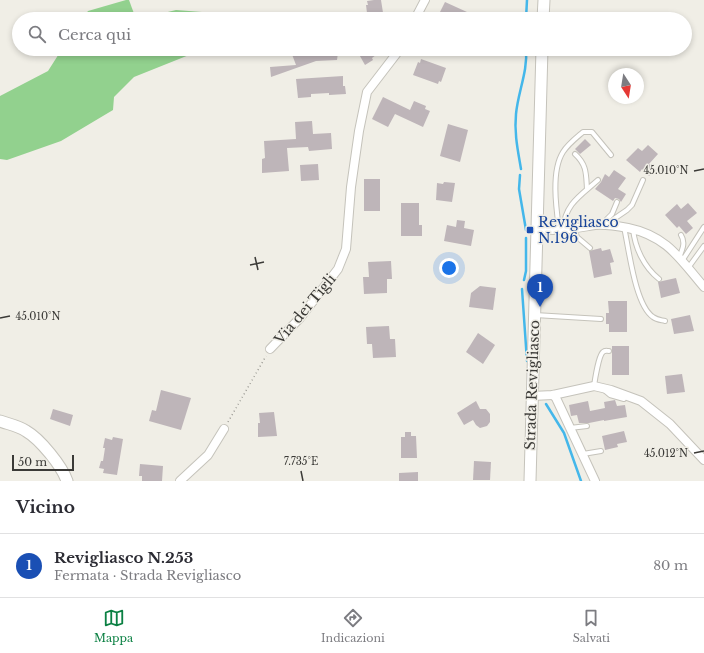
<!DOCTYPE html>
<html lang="it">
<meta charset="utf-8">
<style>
body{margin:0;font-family:"Libre Baskerville",serif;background:#f2f2f3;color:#2b2b33}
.compass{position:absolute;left:608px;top:68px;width:36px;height:36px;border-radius:50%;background:#fff;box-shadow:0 2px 6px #0003;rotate:168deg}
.scale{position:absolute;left:12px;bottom:10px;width:62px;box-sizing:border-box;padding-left:4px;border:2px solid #3b3a37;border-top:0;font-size:11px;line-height:14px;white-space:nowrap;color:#3b3a37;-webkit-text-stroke:3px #f0eee6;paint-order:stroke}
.you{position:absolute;left:449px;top:268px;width:14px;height:14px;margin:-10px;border:3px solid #fff;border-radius:50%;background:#1a73e8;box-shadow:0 0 0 6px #1a73e833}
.badge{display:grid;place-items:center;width:26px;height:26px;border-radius:50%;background:#0b8043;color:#fff;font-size:13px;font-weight:700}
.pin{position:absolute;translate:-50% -33px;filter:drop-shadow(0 1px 2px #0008)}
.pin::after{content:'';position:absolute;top:21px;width:14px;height:12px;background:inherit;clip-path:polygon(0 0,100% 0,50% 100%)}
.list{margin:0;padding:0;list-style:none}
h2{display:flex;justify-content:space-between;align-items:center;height:52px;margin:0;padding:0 16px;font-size:17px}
h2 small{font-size:13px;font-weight:400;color:#7c7c81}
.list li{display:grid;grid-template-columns:26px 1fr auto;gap:12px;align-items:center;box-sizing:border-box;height:64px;padding:0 16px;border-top:1px solid #e1e1e2}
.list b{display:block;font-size:15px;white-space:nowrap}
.list p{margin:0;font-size:13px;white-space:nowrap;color:#7c7c81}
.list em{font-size:13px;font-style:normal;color:#7c7c81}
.icon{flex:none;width:22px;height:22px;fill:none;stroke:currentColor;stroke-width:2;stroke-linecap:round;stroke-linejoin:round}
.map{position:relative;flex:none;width:704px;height:481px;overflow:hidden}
.search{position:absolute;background:#fff;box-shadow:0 2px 6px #0003;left:12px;right:12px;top:12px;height:44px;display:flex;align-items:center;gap:10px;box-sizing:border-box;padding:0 14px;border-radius:22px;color:#7c7c81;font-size:15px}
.sheet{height:116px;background:#fff}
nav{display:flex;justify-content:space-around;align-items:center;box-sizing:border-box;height:56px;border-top:1px solid #e1e1e2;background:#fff;font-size:11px;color:#7c7c81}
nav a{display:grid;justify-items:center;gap:2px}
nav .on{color:#0b8043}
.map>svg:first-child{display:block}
</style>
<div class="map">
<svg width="704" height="481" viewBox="0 0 704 481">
<rect width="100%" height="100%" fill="#f0eee6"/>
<g fill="#92d18e">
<path d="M126,0H129L136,19H82L88,11Z"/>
<path d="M176,10L202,12L205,19H139Z"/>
<path d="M62,49H204L134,77L114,97L113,110L61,141L7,160L0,159V96L48,71Z"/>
</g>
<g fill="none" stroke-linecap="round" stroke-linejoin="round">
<g stroke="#44b7ea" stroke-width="2.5">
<path d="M526,19L527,0"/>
<path d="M521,169C518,151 514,133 516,114C518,92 528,71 526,49"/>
<path d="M520,175L519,189L526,230"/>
<path d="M524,280L526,271V238"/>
<path d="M522,289L527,361"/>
<path d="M546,404L564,433L581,481"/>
</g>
</g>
<g fill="#beb5b9">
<path d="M374,0H381L384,19H370L369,13H367L366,5H368L367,1Z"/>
<path d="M445,2L467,12L464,19H443L438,16Z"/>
<path d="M290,49H335L338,53L337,60L316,61L271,77L270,67L296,65Z"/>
<path d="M356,49H373L376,55L372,58L373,60L365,65Z"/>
<path d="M421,59L446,68L441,82L439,81L438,84L413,75L418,62L420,63Z"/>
<path d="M343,76V86H345L346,94L329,95V93L311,94V97L298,98L296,79Z"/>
<path d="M383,97L410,110L414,101L426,106L425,109L430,111L423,127L395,114L388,127L372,119Z"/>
<path d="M312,121L313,134L331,133L332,149L309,151L308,147L287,148L289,171L262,173V159L265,158L264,141L296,139L295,122Z"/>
<path d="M448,124L468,130L460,162L440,156Z"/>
<path d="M585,139L591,145L580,154L575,149Z"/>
<path d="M648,145L658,154L649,164L656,170L649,176L642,169L640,172L626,160L638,148L642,151Z"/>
<path d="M318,164L319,180L301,181L300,165Z"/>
<path d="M614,170L626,178L618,189L626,194L621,202L619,199L615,198L613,201L595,189L601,182L605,174L609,177Z"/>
<rect x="364" y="179" width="16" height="32"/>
<path d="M444,182L455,183L452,202L436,200L437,183L443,184Z"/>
<path d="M401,203H419V225H422V236H401Z"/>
<path d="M688,203L697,213L687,221L693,228L686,234L679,226L677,228L665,215L677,204L681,209Z"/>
<path d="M457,220L465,221L464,228L474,230L471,246L444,241L447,225L456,227Z"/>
<path d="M601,248L602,251L610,249L614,262L610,263L612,274L594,278L589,251Z"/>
<path d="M391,261L392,279H387V293L364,294L363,277H369L368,262Z"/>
<path d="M676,278L680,293L661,298L658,282Z"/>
<path d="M480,286L496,288L493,310L469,307L471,293Z"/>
<path d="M608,301H627V332H609V324H606V313H609Z"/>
<path d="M690,315L694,331L674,334L671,319Z"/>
<path d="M389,326L390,339H395L396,357L373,358L372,344H367L366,327Z"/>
<path d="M478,333L495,345L483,364L466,352Z"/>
<rect x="612" y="346" width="17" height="29"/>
<path d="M682,374L685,392L667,394L665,376Z"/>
<path d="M161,390L191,398L181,430L149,421L152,410L156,411Z"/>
<path d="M615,400L617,406L625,405L627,417L604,421V420L589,423H579L577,415L571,416L569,405L588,401L590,411L605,408L604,402Z"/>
<path d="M476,401L480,409H486L490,414V422L487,426L480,428L476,425L473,420L464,425L457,413Z"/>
<path d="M53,409L73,415L70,426L50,419Z"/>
<path d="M274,412L277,436L258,437V423H260L259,413Z"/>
<path d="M624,431L627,442L617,444L618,447L605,450L602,436Z"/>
<path d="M405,432H411V436H416L417,458H401V437H405Z"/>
<path d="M113,437L123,439L117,475L103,473L104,469L99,468L101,461H103L105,448H103L105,438L112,440Z"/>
<path d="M474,461L491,462L490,480H473Z"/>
<path d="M140,464L163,466L162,481H142V476H139Z"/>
<path d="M418,472V481H399V473Z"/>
</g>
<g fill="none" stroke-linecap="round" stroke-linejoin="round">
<defs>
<g id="lane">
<path d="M575,154C587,165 586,174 587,189"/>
<path d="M608,223L627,210L632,205L643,180"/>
<path d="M606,224L607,219L612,214L617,202"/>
<path d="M624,227C629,249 635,305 653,317C657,320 661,320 665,321"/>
<path d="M574,228L577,237L590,248"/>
<path d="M559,229C556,207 551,171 563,152C568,144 576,138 583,132H592L611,155"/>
<path d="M563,229C565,204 580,196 598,180"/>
<path d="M633,229C635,248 644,267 659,279"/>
<path d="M679,258C682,250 686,243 681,235"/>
<path d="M682,261L704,227"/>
<path d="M688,268L704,246"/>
<path d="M535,315L601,319"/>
<path d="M594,386C595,379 599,355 603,352C605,350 607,351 609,351"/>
<path d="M604,390L610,395L624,399"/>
<path d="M570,428L587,426"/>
<path d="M583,454L601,451"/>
</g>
<g id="street">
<path d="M415,19L425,0"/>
<path d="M537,228C555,233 576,228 595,225C606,224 617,226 628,228C667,236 680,259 704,287"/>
<path d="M270,349L300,318L338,269L346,249L351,187L359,131L367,92L400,49"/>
<path d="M553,395L556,398L595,481"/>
<path d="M532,396L553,395L594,386L611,390L641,401L670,424L704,460"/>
<path d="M180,481L208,455L224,429"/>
</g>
<g id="secondary">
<path d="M543,19L544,0"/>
<path d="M0,421C8,424 19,426 26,431C40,439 62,466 67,481"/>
<path d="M530,481L542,49"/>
</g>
</defs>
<use href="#lane" stroke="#c5c3bb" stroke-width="6"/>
<use href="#street" stroke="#c5c3bb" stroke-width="10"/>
<use href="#secondary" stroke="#c5c3bb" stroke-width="13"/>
<path stroke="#9e9d97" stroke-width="1.5" stroke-dasharray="1 3" stroke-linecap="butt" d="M228,422L266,356"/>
<use href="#lane" stroke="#fff" stroke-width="4"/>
<use href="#street" stroke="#fff" stroke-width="8"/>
<use href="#secondary" stroke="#fff" stroke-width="11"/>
</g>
<path fill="none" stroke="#3b3a37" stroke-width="1.5" d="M694,171L704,169M255,257L258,270M250,265L264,262M0,318L10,316M694,453L704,451M301,471L303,481"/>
<rect fill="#1a4fb4" stroke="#f0eee6" stroke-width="1.5" x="526" y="226" width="8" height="8" rx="2"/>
<g text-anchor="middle" stroke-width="3" stroke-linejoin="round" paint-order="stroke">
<g font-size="14" fill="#164399" stroke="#f0eee6" text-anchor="start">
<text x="538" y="227">Revigliasco<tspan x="538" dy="16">N.196</tspan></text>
</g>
<g font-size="14" fill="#3b3a37" stroke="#f0eee6">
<text transform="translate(305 309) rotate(-50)" y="5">Via dei Tigli</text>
<text transform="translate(532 385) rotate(-88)" y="5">Strada Revigliasco</text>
</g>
</g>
<g font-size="10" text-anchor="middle" fill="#3b3a37" stroke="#f0eee6" stroke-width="3" stroke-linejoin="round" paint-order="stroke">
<text x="666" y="174">45.010°N</text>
<text x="38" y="320">45.010°N</text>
<text x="666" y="457">45.012°N</text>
<text x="301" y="465">7.735°E</text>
</g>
</svg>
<svg class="compass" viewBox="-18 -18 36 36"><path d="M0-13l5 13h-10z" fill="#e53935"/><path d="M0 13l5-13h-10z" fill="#7c7c81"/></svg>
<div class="scale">50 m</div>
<div class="you"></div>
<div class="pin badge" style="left:540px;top:307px;background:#1a4fb4">1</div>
<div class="search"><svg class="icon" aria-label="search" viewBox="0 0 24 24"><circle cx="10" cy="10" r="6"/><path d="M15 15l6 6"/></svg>Cerca qui</div>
</div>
<section class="sheet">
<h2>Vicino<small></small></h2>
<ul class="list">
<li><span class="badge" style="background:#1a4fb4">1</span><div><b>Revigliasco N.253</b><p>Fermata · Strada Revigliasco</p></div><em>80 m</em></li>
</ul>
</section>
<nav>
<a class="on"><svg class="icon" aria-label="map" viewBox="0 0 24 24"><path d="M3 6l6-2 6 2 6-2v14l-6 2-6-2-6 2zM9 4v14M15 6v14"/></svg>Mappa</a>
<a><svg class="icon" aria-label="directions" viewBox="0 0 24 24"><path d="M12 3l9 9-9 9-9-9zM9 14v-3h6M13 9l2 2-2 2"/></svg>Indicazioni</a>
<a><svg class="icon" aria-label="saved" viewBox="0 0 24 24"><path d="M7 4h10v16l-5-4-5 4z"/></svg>Salvati</a>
</nav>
